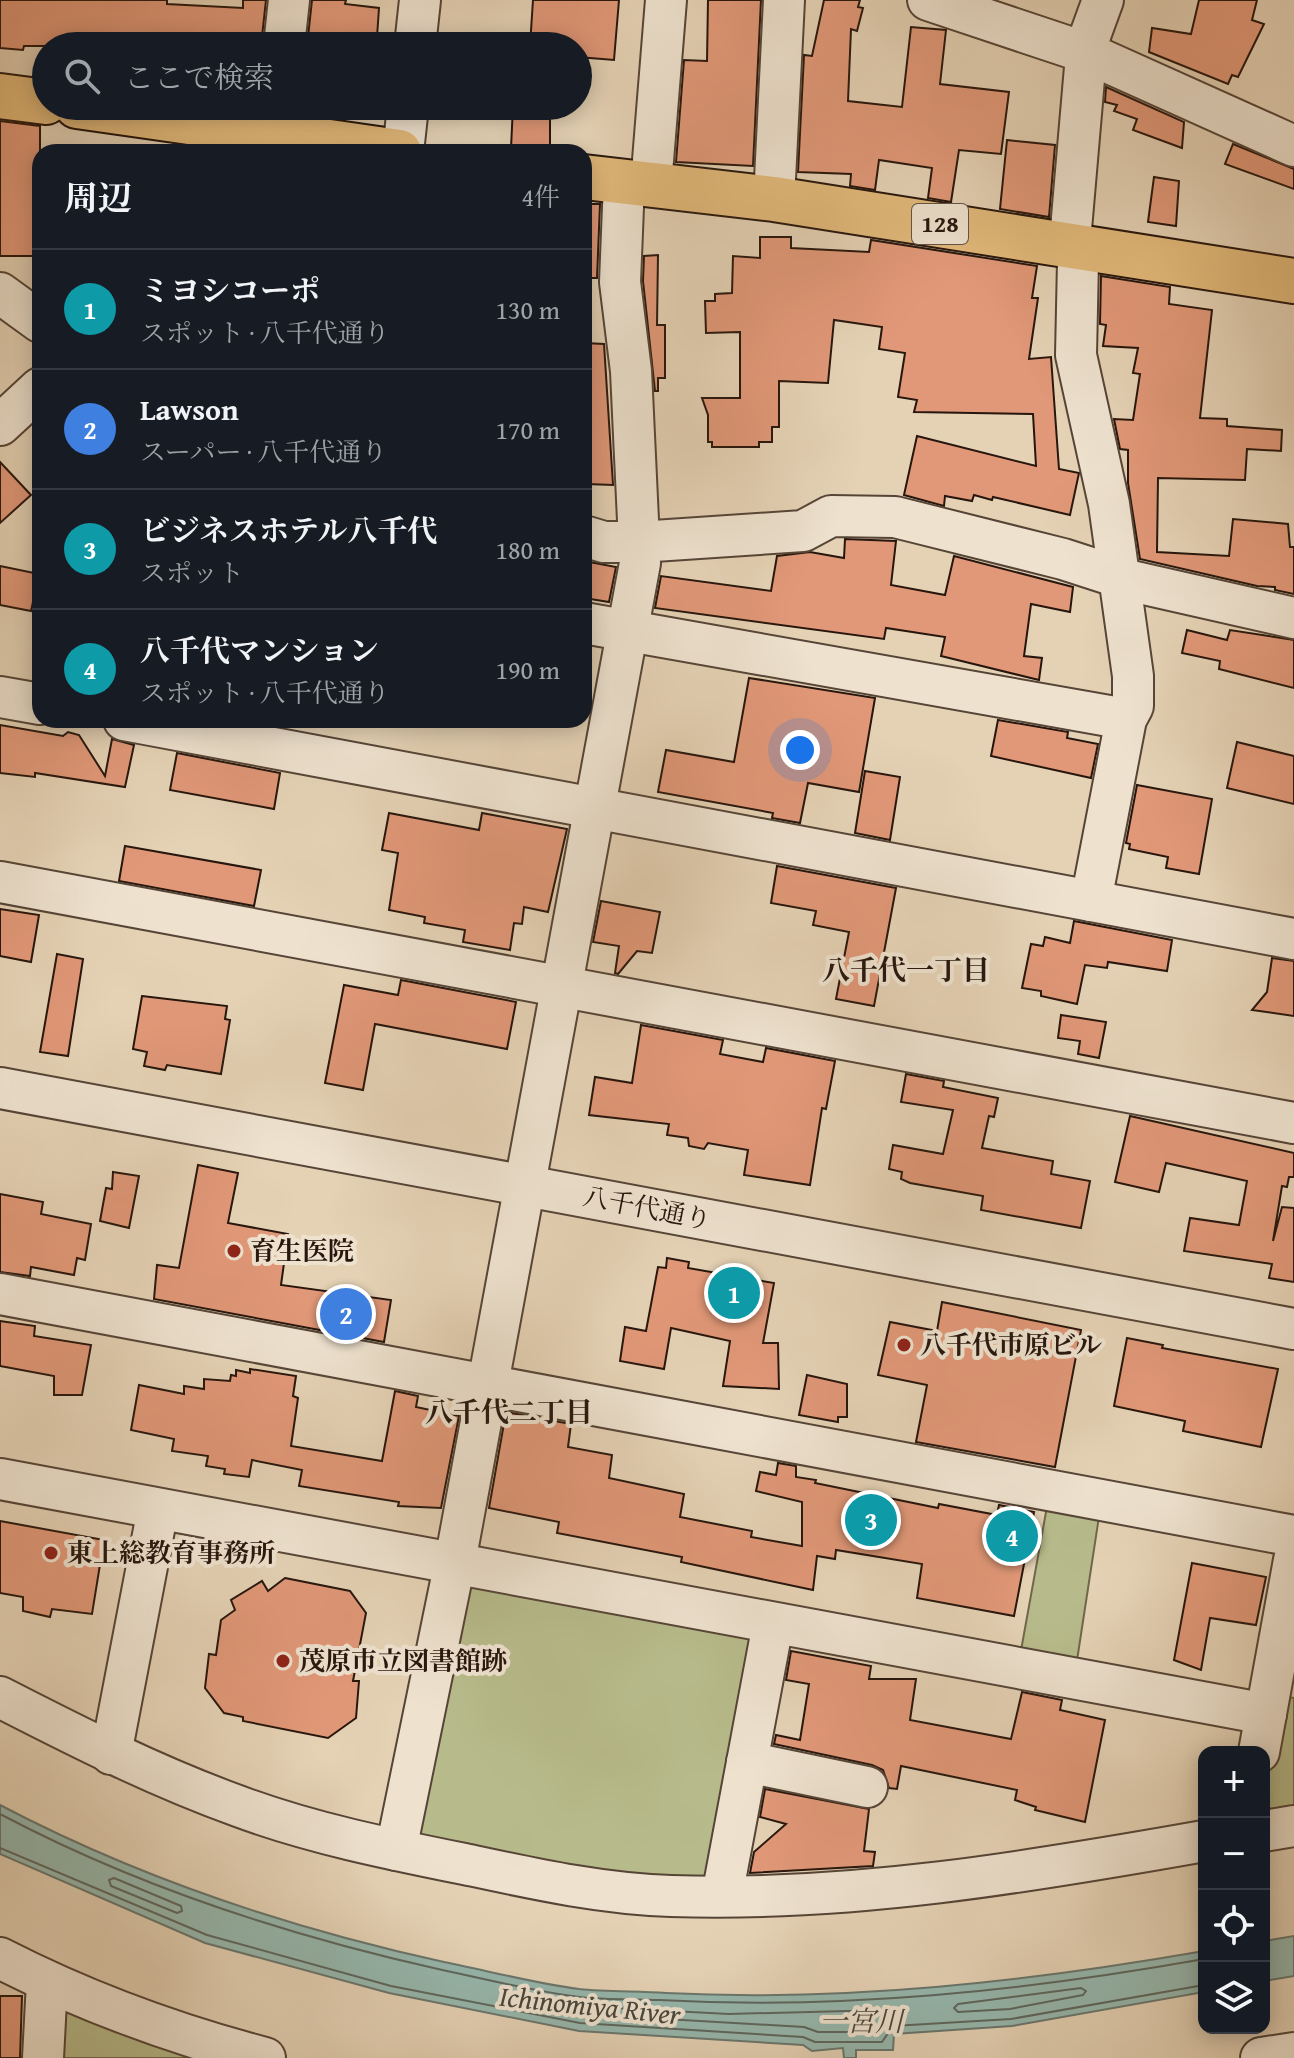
<!DOCTYPE html>
<html lang="ja">
<meta charset="utf-8">
<style>
body{margin:0;font-family:"Gentium Book Plus","Noto Serif JP",serif;background:#20242c;color:#f1f3f6}
.controls{position:absolute;right:24px;bottom:24px;display:grid;overflow:hidden;border-radius:16px;box-shadow:0 4px 20px #0003}
.controls button{width:72px;height:72px;display:grid;place-items:center;padding:0;border:0;border-bottom:2px solid #363941;background:#171b24;color:#f1f3f6;font:40px sans-serif}
.you{position:absolute;left:800px;top:750px;width:28px;height:28px;margin:-20px;border:6px solid #fff;border-radius:50%;background:#1a73e8;box-shadow:0 0 0 12px #1a73e833}
.badge{display:grid;place-items:center;width:52px;height:52px;border-radius:50%;background:#0f766e;color:#fff;font-size:26px;font-weight:700}
.pin{position:absolute;translate:-50% -50%;border:4px solid #fff;box-shadow:0 2px 8px #0006}
.list{margin:0;padding:0;list-style:none}
h2{display:flex;justify-content:space-between;align-items:center;height:104px;margin:0;padding:0 32px;font-size:34px}
h2 small{font-size:26px;font-weight:400;color:#9ea1a6}
.list li{display:grid;grid-template-columns:52px 1fr auto;gap:24px;align-items:center;box-sizing:border-box;height:120px;padding:0 32px;border-top:2px solid #363941}
.list b{display:block;font-size:30px;white-space:nowrap}
.list p{margin:0;font-size:26px;white-space:nowrap;color:#9ea1a6}
.list em{font-size:26px;font-style:normal;color:#9ea1a6}
.icon{flex:none;width:44px;height:44px;fill:none;stroke:currentColor;stroke-width:2;stroke-linecap:round;stroke-linejoin:round}
.map{position:relative;flex:none;width:1294px;height:2058px;overflow:hidden}
.search{position:absolute;background:#171b24;box-shadow:0 4px 20px #0003;left:32px;top:32px;width:560px;height:88px;display:flex;align-items:center;gap:20px;box-sizing:border-box;padding:0 28px;border-radius:44px;color:#9ea1a6;font-size:30px}
.panel{position:absolute;background:#171b24;box-shadow:0 4px 20px #0003;left:32px;top:144px;width:560px;height:584px;border-radius:24px}
.map>svg:first-child{display:block}
</style>
<div class="map">
<svg width="1294" height="2058" viewBox="0 0 1294 2058">
<rect width="100%" height="100%" fill="#e5d2b5"/>
<filter id="stains"><feTurbulence type="fractalNoise" baseFrequency=".0025" numOctaves="4"/><feColorMatrix values="0 0 0 0 .2 0 0 0 0 .09 0 0 0 0 .02 0 0 0 .5 -.17"/></filter>
<radialGradient id="worn" r=".72"><stop offset=".6" stop-color="#630" stop-opacity="0"/><stop offset="1" stop-color="#630" stop-opacity=".3"/></radialGradient>
<g fill="#b7bb8b" stroke="#6f684c" stroke-width="2">
<path d="M1048,1501L1100,1510L1076,1667L1020,1656Z"/>
<path d="M478,1576L748,1627L760,1647L719,1872L699,1889L424,1850L409,1830L459,1593Z"/>
<path d="M1282,1696L1294,1698V1818L1264,1814V1788Z"/>
<path d="M81,2005L228,2058H54L56,2020Z"/>
</g>
<g fill="#96b8ae" stroke="#6a776e" stroke-width="2">
<path d="M0,1805C141,1879 289,1928 444,1962C489,1971 533,1983 579,1989C607,1992 637,1991 666,1993C846,2002 1026,1982 1204,1951V1992L1012,2026L894,2034L893,2050H856V2058H844L843,2048L812,2051L803,2045L579,2031L389,1993L205,1943L0,1854Z"/>
<path d="M1294,1936V1976L1264,1981V1941Z"/>
</g>
<g fill="none" stroke-linecap="round" stroke-linejoin="round">
<g stroke="#5e675e" stroke-width="2">
<path d="M0,1814C138,1887 286,1935 438,1969C485,1979 532,1991 579,1997C605,2000 633,1999 659,2000C842,2010 1024,1991 1204,1959"/>
<path d="M0,1848L207,1935L391,1986L580,2023L803,2037L815,2042H882L893,2026L1011,2019L1204,1985"/>
<path d="M114,1878L181,1906L182,1911L177,1913L111,1886L109,1880Z"/>
<path d="M1081,1988L1086,1991L1083,1995L1010,2009L958,2012L954,2008L958,2004Z"/>
<path d="M614,2008L729,2014L886,2010L890,2014L874,2032H818L804,2027L614,2016L610,2012Z"/>
</g>
</g>
<g fill="#e19878" stroke="#27160d" stroke-width="2">
<path d="M0,0H167V4L243,8V0H266L261,46H24L23,50L0,48Z"/>
<path d="M312,0H346L345,4L379,8L377,37H372V44L325,42L324,46H307Z"/>
<path d="M533,0H619L614,60L578,57V46H530Z"/>
<path d="M708,0H761L753,166L676,162L684,60L707,61Z"/>
<path d="M824,0H860L858,7L863,8L857,31L851,29L848,101L902,107L911,27L946,30L940,84L1009,92L1001,154L959,150L951,202L928,198L932,168L879,160L875,190L850,186L851,174L798,172L804,55L812,56Z"/>
<path d="M1199,0H1257L1252,20L1264,24L1238,77L1232,75L1228,84L1149,52L1152,28L1191,34Z"/>
<path d="M1106,87L1184,122L1182,148L1133,130L1137,119L1114,111L1117,105L1105,102Z"/>
<path d="M513,106H550V148H511Z"/>
<path d="M0,121L40,126V256H0Z"/>
<path d="M1007,140L1055,145L1049,217L1000,209Z"/>
<path d="M1233,144L1294,169V189L1225,164Z"/>
<path d="M1154,177L1179,181L1176,226L1148,222Z"/>
<path d="M584,204H600L597,278H584Z"/>
<path d="M760,237H791V248L869,252L871,240L1037,266L1032,298H1038L1029,359L1051,357L1059,469L1079,473L1070,515L993,497L992,500L974,495L972,501L945,496L944,506L904,495L917,436L1036,466L1033,414L914,412L917,400L898,397L905,353L879,349L882,327L834,320L828,383L779,381V427H772V442H759V447H712V442H708V415L702,398H740V332L706,333L705,301H715V294L732,293L733,256L760,258Z"/>
<path d="M658,255L657,325H665V378H658V391H655L643,281L644,256Z"/>
<path d="M1101,276L1170,287L1169,304L1212,310L1200,418L1227,419V426L1282,430L1281,451L1247,449L1245,480L1158,478L1157,552L1229,556L1233,519L1288,524L1290,547H1294V594L1275,590V587L1257,586L1140,559L1128,483V450L1120,449L1114,419L1133,420L1140,374L1133,373L1138,348L1103,346L1106,325L1100,324Z"/>
<path d="M584,343L604,344L613,485L587,484Z"/>
<path d="M0,462L31,495L0,523Z"/>
<path d="M845,539L896,541L891,585L945,595L954,556L1073,587L1070,612L1031,604L1024,656L1042,658L1039,680L941,656L945,637L886,628L884,639L655,608L661,576L771,591L777,556L810,552L844,558Z"/>
<path d="M584,561L616,567L609,602L584,598Z"/>
<path d="M0,566L39,574L31,611L0,605Z"/>
<path d="M1187,630L1227,640L1230,630L1294,640V688L1219,669L1220,661L1182,653Z"/>
<path d="M749,678L875,698L859,792L808,783L800,823L772,818L773,813L658,792L666,750L734,762Z"/>
<path d="M998,720L1068,732L1067,738L1098,744L1091,778L991,756Z"/>
<path d="M0,725L63,736L68,732L79,735L105,776L112,739L134,745L125,787L35,773V777L0,773Z"/>
<path d="M1237,742L1294,756V804L1227,788Z"/>
<path d="M177,753L280,773L274,809L170,790Z"/>
<path d="M865,771L900,777L890,840L855,833Z"/>
<path d="M1137,785L1212,799L1199,874L1166,868L1168,857L1129,849L1130,844L1126,843Z"/>
<path d="M389,813L479,830L482,813L567,829L548,912L524,907L522,924L514,923L510,950L463,942L465,930L424,923L425,917L389,910L398,853L382,850Z"/>
<path d="M125,846L261,870L254,906L119,881Z"/>
<path d="M777,866L896,888L874,1006L836,999L849,932L813,925L816,911L771,903Z"/>
<path d="M601,901L660,912L652,953L637,951L618,974L615,973L619,946L593,942Z"/>
<path d="M0,909L39,915L31,962L0,956Z"/>
<path d="M1074,921L1172,940L1167,971L1108,962L1107,968L1085,965L1077,1004L1041,996V991L1022,988L1031,944L1043,946L1045,937L1070,943Z"/>
<path d="M57,954L83,959L68,1056L40,1052Z"/>
<path d="M1272,958L1294,961V1016L1252,1010L1267,992Z"/>
<path d="M401,980L516,1002L507,1049L375,1024L363,1090L325,1083L344,985L398,995Z"/>
<path d="M142,996L227,1006L225,1019L230,1020L221,1074L167,1065L165,1070L144,1066L147,1052L133,1049Z"/>
<path d="M1061,1015L1106,1022L1099,1058L1078,1054L1080,1041L1058,1038Z"/>
<path d="M641,1025L723,1040L720,1054L763,1062L766,1048L835,1061L826,1109L822,1108L810,1185L744,1175L748,1150L708,1143L704,1149L689,1146L688,1138L667,1135L669,1124L589,1115L595,1077L632,1083Z"/>
<path d="M906,1074L944,1081L943,1087L998,1098L994,1117L989,1116L982,1148L1053,1161L1051,1174L1090,1181L1081,1228L981,1210L983,1196L910,1183L901,1179L902,1172L889,1169L893,1145L943,1154L953,1110L901,1102Z"/>
<path d="M1130,1116L1294,1153V1177H1289L1287,1187L1282,1186L1273,1241L1282,1207L1294,1208V1282L1269,1278L1272,1264L1184,1251L1190,1218L1239,1225L1247,1181L1166,1163L1159,1192L1115,1182Z"/>
<path d="M198,1165L238,1173L228,1223L288,1234L281,1285L391,1300L384,1342L154,1299L157,1265L179,1268Z"/>
<path d="M113,1172L139,1176L129,1228L100,1221L106,1188L112,1189Z"/>
<path d="M0,1194L43,1202L41,1214L91,1224L85,1260L77,1258L74,1275L31,1267L30,1276L0,1272Z"/>
<path d="M667,1258L689,1262L688,1268L774,1283L763,1343H778L779,1389L723,1386L730,1341L671,1328L664,1369L620,1361L625,1327L646,1331L658,1267L666,1268Z"/>
<path d="M942,1302L1081,1330L1055,1467L916,1442L927,1385L878,1375L890,1322L937,1331Z"/>
<path d="M0,1321L35,1326L34,1336L91,1345L82,1395H54V1376L0,1366Z"/>
<path d="M1127,1338L1163,1345L1162,1348L1278,1369L1261,1447L1183,1431L1185,1421L1114,1406Z"/>
<path d="M250,1369L296,1376L293,1396L298,1398L291,1446L382,1461L395,1391L418,1396L416,1407L459,1416L441,1508L398,1506L399,1502L299,1486L302,1470L252,1460L249,1477L224,1474L225,1469L206,1466L208,1456L172,1451L174,1439L131,1430L139,1385L184,1394V1386L204,1389V1379L230,1381L231,1375L236,1376V1370L250,1373Z"/>
<path d="M807,1375L847,1384V1417H838V1422L799,1415Z"/>
<path d="M506,1412L571,1424L568,1447L612,1455L609,1478L684,1494L680,1517L752,1531L751,1537L802,1546V1502L756,1491L760,1472L776,1475L778,1463L796,1466V1477L816,1480L815,1483L938,1508L939,1504L997,1515L999,1505L1034,1512L1014,1616L917,1598L922,1564L836,1550L835,1559L817,1556L813,1590L681,1562L682,1557L557,1533L559,1522L489,1508Z"/>
<path d="M0,1521L104,1540L92,1614L52,1609L50,1617L23,1611V1597L0,1593Z"/>
<path d="M1192,1563L1266,1577L1256,1625L1210,1618L1201,1670L1174,1660Z"/>
<path d="M285,1578L350,1591L366,1613L353,1681H359L356,1718L328,1738L243,1721V1717L224,1713L205,1688L209,1654L216,1655L221,1620L235,1610L231,1600L262,1581L268,1591Z"/>
<path d="M791,1651L871,1666L869,1679H916L910,1720L1011,1739L1022,1692L1062,1700L1060,1710L1105,1720L1085,1822L1035,1810L1036,1807L1015,1800L1017,1790L901,1766L897,1789L889,1788L883,1770L872,1765L774,1744L776,1735L800,1740L809,1684L786,1680Z"/>
<path d="M765,1789L869,1809L864,1851L875,1852L873,1866L750,1873L754,1852L786,1824L760,1817Z"/>
<path d="M0,1996H22L20,2058H0Z"/>
</g>
<g fill="none" stroke-linecap="round" stroke-linejoin="round">
<defs>
<g id="minor">
<path d="M928,0L1087,53L1294,146"/>
<path d="M284,46L289,0"/>
<path d="M415,46L420,0"/>
<path d="M403,152L408,106"/>
<path d="M651,185L666,0"/>
<path d="M774,199L784,0"/>
<path d="M0,293L40,322"/>
<path d="M0,425L40,388"/>
<path d="M584,536L604,542H639L803,531L831,516L895,517L1063,559L1131,581L1294,618"/>
<path d="M584,623L1126,719"/>
<path d="M0,697L40,704"/>
<path d="M124,720L1294,939"/>
<path d="M0,882L1294,1123"/>
<path d="M1091,901L1126,719L1133,706V676L1109,504L1076,355L1078,261L1071,229L1087,44L1103,0"/>
<path d="M0,1088L1294,1329"/>
<path d="M0,1294L1294,1536"/>
<path d="M0,1479L1266,1714"/>
<path d="M0,1697C78,1737 155,1776 238,1806C313,1834 395,1850 474,1866C539,1880 605,1894 671,1896C849,1902 1029,1872 1204,1841"/>
<path d="M1259,1752L1294,1560"/>
<path d="M111,1754L158,1509"/>
<path d="M747,1762L867,1787"/>
<path d="M1264,1831L1294,1826"/>
<path d="M396,1850L455,1562L640,563L631,371L620,282L624,182"/>
<path d="M722,1896L773,1624"/>
<path d="M0,1958C84,2001 174,2034 265,2058"/>
<path d="M43,2058L47,1982"/>
<path d="M1261,2058L1294,2053"/>
</g>
<g id="highway">
<path d="M0,96L46,102"/>
<path d="M77,106L399,152"/>
<path d="M584,177L774,199L1294,281"/>
</g>
</defs>
<use href="#minor" stroke="#564537" stroke-width="44"/>
<use href="#highway" stroke="#27160d" stroke-width="48"/>
<use href="#minor" stroke="#eee2cf" stroke-width="40"/>
<use href="#highway" stroke="#e2b97a" stroke-width="44"/>
</g>
<g fill="#8f2418" stroke="#eee2cf" stroke-width="3">
<circle cx="234" cy="1251" r="8"/>
<circle cx="904" cy="1345" r="8"/>
<circle cx="51" cy="1553" r="8"/>
<circle cx="283" cy="1661" r="8"/>
</g>
<g text-anchor="middle" stroke-width="8" stroke-linejoin="round" paint-order="stroke">
<rect fill="#eee2cf" stroke="#635347" stroke-width="2" x="912" y="204" width="56" height="40" rx="6"/>
<g font-size="24" font-weight="bold" fill="#27160d">
<text x="940" y="232">128</text>
</g>
<g font-size="26" fill="#27160d" stroke="#eee2cf">
<text transform="translate(647 1208) rotate(11)" y="9">八千代通り</text>
</g>
<g font-size="26" font-weight="bold" fill="#27160d" stroke="#eee2cf" text-anchor="start">
<text x="250" y="1260">育生医院</text>
<text x="920" y="1354">八千代市原ビル</text>
<text x="67" y="1562">東上総教育事務所</text>
<text x="299" y="1670">茂原市立図書館跡</text>
</g>
<g font-size="28" font-weight="bold" fill="#27160d" stroke="#eee2cf">
<text x="906" y="980">八千代一丁目</text>
<text x="509" y="1422">八千代二丁目</text>
</g>
<g font-size="28" font-style="italic" fill="#48473d" stroke="#eee2cf">
<text transform="translate(590 2005) rotate(6)" y="10">Ichinomiya River</text>
<text x="861" y="2031">一宮川</text>
</g>
</g>
<rect width="100%" height="100%" filter="url(#stains)"/>
<rect width="100%" height="100%" fill="url(#worn)"/>
</svg>
<div class="controls">
<button>+</button>
<button>−</button>
<button><svg class="icon" aria-label="locate" viewBox="0 0 24 24"><circle cx="12" cy="12" r="6"/><path d="M12 2v4M12 18v4M2 12h4M18 12h4"/></svg></button>
<button><svg class="icon" aria-label="layers" viewBox="0 0 24 24"><path d="M12 4l9 5-9 5-9-5zM3 14l9 5 9-5"/></svg></button>
</div>
<div class="you"></div>
<div class="pin badge" style="left:734px;top:1293px;background:#0f9aa8">1</div>
<div class="pin badge" style="left:346px;top:1314px;background:#3f7fe0">2</div>
<div class="pin badge" style="left:871px;top:1520px;background:#0f9aa8">3</div>
<div class="pin badge" style="left:1012px;top:1536px;background:#0f9aa8">4</div>
<div class="search"><svg class="icon" aria-label="search" viewBox="0 0 24 24"><circle cx="10" cy="10" r="6"/><path d="M15 15l6 6"/></svg>ここで検索</div>
<section class="panel">
<h2>周辺<small>4件</small></h2>
<ul class="list">
<li><span class="badge" style="background:#0f9aa8">1</span><div><b>ミヨシコーポ</b><p>スポット · 八千代通り</p></div><em>130 m</em></li>
<li><span class="badge" style="background:#3f7fe0">2</span><div><b>Lawson</b><p>スーパー · 八千代通り</p></div><em>170 m</em></li>
<li><span class="badge" style="background:#0f9aa8">3</span><div><b>ビジネスホテル八千代</b><p>スポット</p></div><em>180 m</em></li>
<li><span class="badge" style="background:#0f9aa8">4</span><div><b>八千代マンション</b><p>スポット · 八千代通り</p></div><em>190 m</em></li>
</ul>
</section>
</div>
